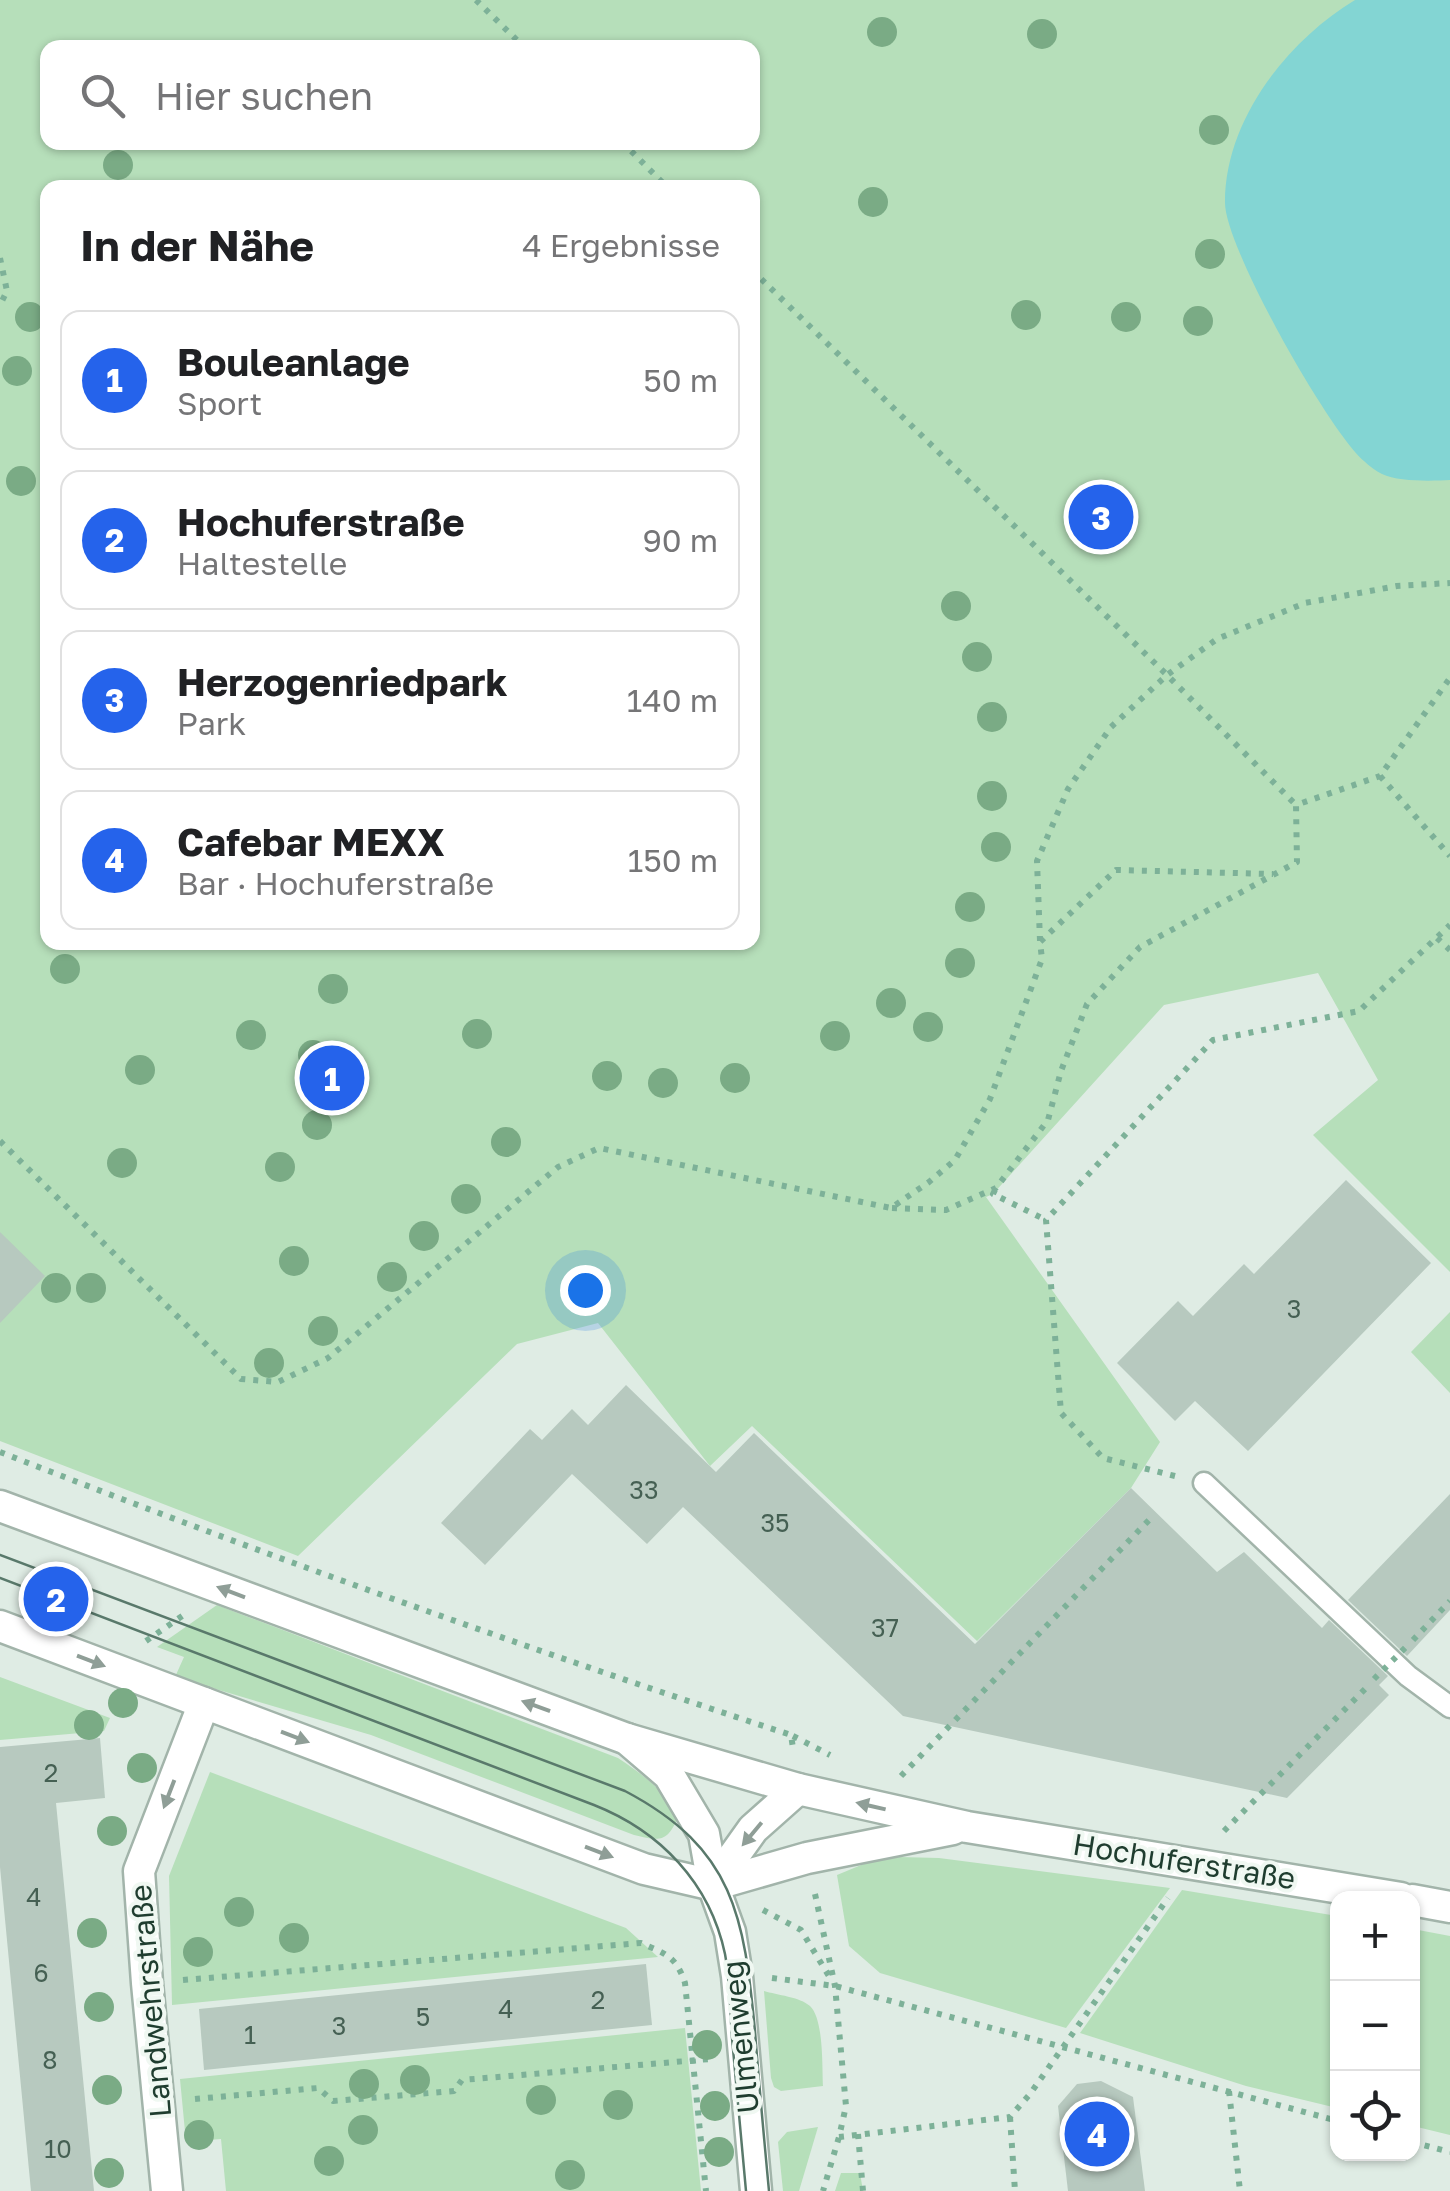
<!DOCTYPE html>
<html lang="de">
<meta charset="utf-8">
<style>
body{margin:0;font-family:"Golos Text",sans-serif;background:#f2f2f2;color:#202124}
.controls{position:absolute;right:30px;bottom:30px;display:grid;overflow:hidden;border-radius:20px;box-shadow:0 2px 8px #0004}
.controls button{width:90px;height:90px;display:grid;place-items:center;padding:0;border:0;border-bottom:2px solid #e0e0e0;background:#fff;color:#202124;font:50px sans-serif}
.you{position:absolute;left:585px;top:1290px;width:35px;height:35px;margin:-25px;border:8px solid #fff;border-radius:50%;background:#1a73e8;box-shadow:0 0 0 15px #1a73e833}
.badge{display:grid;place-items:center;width:65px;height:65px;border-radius:50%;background:#2563eb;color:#fff;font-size:32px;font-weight:700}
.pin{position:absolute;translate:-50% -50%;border:5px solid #fff;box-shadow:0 2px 10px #0006}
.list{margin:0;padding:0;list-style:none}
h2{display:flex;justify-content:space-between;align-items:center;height:130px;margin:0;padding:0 40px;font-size:42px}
h2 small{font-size:32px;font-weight:400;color:#757577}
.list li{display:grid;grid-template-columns:65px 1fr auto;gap:30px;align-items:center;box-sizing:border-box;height:140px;margin:0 20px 20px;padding:0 20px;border:2px solid #e0e0e0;border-radius:20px}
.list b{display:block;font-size:38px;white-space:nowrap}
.list p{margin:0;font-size:32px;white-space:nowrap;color:#757577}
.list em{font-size:32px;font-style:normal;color:#757577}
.icon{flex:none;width:55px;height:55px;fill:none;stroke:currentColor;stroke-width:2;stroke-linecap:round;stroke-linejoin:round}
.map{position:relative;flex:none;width:1450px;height:2191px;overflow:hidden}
.search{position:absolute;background:#fff;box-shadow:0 2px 8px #0004;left:40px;top:40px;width:720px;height:110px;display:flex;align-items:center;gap:25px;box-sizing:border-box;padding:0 35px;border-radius:20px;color:#757577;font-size:38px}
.panel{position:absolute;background:#fff;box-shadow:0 2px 8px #0004;left:40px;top:180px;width:720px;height:770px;border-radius:20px}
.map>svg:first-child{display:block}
</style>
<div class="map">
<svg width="1450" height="2191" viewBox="0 0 1450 2191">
<rect width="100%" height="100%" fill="#dfece4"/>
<g fill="#b6dfba" fill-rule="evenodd">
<path d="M0,0H1450V1272L1313,1135L1378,1080L1318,973L1164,1005L993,1194L986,1197L1160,1442L1131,1488L977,1641L752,1426L710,1466L598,1323L517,1344L298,1556L0,1441ZM48,48H752V142H48ZM48,188H752V942H48Z"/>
<path d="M1450,1312V1393L1411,1352Z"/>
<path d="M217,1605L618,1758C642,1774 665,1790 678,1817C667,1843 660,1841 634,1835L371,1735L175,1677L184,1657L157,1647Z"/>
<path d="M0,1677L110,1718L104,1731L0,1740Z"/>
<path d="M210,1772L626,1928L658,1957L172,2005L169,1876Z"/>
<path d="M899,1857L939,1858L1170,1888L1066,2028L880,1973L849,1946L837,1875L866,1863Z"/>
<path d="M1182,1890L1337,1916V2108L1246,2086L1080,2033Z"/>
<path d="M1413,1929L1450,1936V2135L1413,2126Z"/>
<path d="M764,1991C777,1995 800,1997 810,2006C824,2019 822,2068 823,2086L781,2091L774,2087L771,2078Z"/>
<path d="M685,2028L701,2191H226L221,2139L186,2142L180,2079Z"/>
<path d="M818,2127L799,2191H783L778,2142L787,2132Z"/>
<path d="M841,2173H860L863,2191H835Z"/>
</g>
<path fill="#83d5d3" d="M1355,0H1450V480C1432,481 1398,482 1382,474C1376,471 1369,466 1364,461C1329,431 1224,246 1225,202C1225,120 1287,41 1355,0Z"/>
<g fill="#b7c9bf">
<path d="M1346,1180L1431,1263L1248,1451L1195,1401L1175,1421L1117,1363L1178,1301L1193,1316L1244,1264L1254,1274Z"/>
<path d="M0,1232L45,1276L0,1323Z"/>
<path d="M626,1385L716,1472L754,1433L975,1644L1131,1488L1217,1572L1244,1552L1322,1628L1329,1620L1388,1676L1379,1685L1389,1695L1287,1798L903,1716L683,1507L647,1544L572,1474L485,1565L441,1523L530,1429L542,1440L572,1409L588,1425Z"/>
<path d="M1450,1494V1610L1407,1656L1348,1600Z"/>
<path d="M100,1738L105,1798L56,1803L94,2191H31L0,1867V1747Z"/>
<path d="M646,1964L652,2025L204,2070L199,2009Z"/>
<path d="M1101,2081L1133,2097L1145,2191H1068L1058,2106L1077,2084Z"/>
</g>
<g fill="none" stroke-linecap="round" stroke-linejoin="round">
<defs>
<path id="service" d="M1204,1483L1408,1676L1450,1707"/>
<g id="minor">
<path d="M627,1739L798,1789L967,1827L1401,1898"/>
<path d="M713,1885L807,1858L953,1829"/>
<path d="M713,1885L753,1829L798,1789"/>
<path d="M1412,1900L1450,1907"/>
<path d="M167,2191L147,1983L139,1871L204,1703"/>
</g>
<g id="tertiary">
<path d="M0,1506L627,1739L669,1775L704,1834L713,1885L730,1932L737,1976L756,2191"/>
<path d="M0,1626L644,1869L713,1885"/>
</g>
</defs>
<use href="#service" stroke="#a2b4aa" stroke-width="25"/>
<use href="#minor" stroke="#a2b4aa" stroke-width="35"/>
<use href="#tertiary" stroke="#a2b4aa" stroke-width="35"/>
<g stroke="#7db198" stroke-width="6" stroke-dasharray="5 8" stroke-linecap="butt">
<path d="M476,0L525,48"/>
<path d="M622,142L668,188"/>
<path d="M0,258L7,291L0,305"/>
<path d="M752,270L1167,675L1296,805"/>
<path d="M1380,776L1450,856"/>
<path d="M1437,938L1450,950"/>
<path d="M1040,941L1037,861L1068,789L1111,727L1167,675L1217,639L1305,603L1397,586L1450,583"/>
<path d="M0,1141L241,1379L278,1382L328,1358L558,1167L599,1148L891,1208L929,1182L955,1160L990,1099L1042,959L1040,942L1116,870L1273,874"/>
<path d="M995,1190L993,1194L1046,1220"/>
<path d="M892,1208L946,1210L996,1188L1048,1120L1061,1071L1087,1004L1140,947L1297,862L1296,805L1380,776L1450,678"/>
<path d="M0,1452C261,1554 525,1648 791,1735L793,1748"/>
<path d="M1175,1476L1103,1458L1061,1413L1046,1220L1213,1040L1359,1011L1450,925"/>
<path d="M1413,1640L1450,1601"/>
<path d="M146,1641L185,1614"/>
<path d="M793,1736L830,1755"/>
<path d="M901,1776L1151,1518"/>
<path d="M1224,1831L1370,1684"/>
<path d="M815,1894L835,1986L846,2106L839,2137L823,2191"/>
<path d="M763,1910L801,1930L832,1981"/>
<path d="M772,1978L835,1986L1338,2121"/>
<path d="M183,1980L641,1943C666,1954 676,1956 685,1983L706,2191"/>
<path d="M1229,2091L1240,2191"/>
<path d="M195,2099L318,2088L333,2101L454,2091L462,2080L710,2059"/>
<path d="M1010,2117L1015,2191"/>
<path d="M858,2134L863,2191"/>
<path d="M839,2137L1010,2117L1030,2094L1168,1898"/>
<path d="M1412,2142L1450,2152"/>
</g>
<use href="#service" stroke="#fff" stroke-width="20"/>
<use href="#minor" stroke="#fff" stroke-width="30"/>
<use href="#tertiary" stroke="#fff" stroke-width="30"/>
<g stroke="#59796b" stroke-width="2.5">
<path d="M0,1555L625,1791C735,1849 744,1917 755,2031C759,2084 764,2138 769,2191"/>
<path d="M0,1578L594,1805C660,1831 710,1883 725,1954C730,1981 730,2010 732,2038C737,2089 741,2140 746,2191"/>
</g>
<path stroke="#7db198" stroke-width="6" stroke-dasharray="5 8" stroke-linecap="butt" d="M1374,1679L1408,1645"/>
</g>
<g fill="#7aab85">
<circle cx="882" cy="32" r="15"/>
<circle cx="1042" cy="34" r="15"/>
<circle cx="1214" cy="130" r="15"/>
<circle cx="118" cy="165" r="15"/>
<circle cx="873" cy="202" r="15"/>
<circle cx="1210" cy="254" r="15"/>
<circle cx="1026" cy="315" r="15"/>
<circle cx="30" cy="317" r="15"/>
<circle cx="1126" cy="317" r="15"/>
<circle cx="1198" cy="321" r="15"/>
<circle cx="17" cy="371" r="15"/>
<circle cx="21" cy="481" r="15"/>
<circle cx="956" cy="606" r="15"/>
<circle cx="977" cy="657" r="15"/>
<circle cx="992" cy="717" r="15"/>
<circle cx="992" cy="796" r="15"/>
<circle cx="996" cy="847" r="15"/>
<circle cx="970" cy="907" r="15"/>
<circle cx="960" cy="963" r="15"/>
<circle cx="65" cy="969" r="15"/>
<circle cx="333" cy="989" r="15"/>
<circle cx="891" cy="1003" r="15"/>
<circle cx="928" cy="1027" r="15"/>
<circle cx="477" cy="1034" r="15"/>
<circle cx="251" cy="1035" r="15"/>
<circle cx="835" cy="1036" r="15"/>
<circle cx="313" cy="1055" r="15"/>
<circle cx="140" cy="1070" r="15"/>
<circle cx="607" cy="1076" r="15"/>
<circle cx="735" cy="1078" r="15"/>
<circle cx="663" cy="1083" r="15"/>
<circle cx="317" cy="1125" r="15"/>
<circle cx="506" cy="1142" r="15"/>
<circle cx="122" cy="1163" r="15"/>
<circle cx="280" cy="1167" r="15"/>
<circle cx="466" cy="1199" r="15"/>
<circle cx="424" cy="1236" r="15"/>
<circle cx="294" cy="1261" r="15"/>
<circle cx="392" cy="1277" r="15"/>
<circle cx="56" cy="1288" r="15"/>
<circle cx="91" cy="1288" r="15"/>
<circle cx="323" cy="1331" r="15"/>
<circle cx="269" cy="1363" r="15"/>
<circle cx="123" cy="1703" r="15"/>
<circle cx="89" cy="1725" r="15"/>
<circle cx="142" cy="1768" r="15"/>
<circle cx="112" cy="1831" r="15"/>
<circle cx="239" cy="1912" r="15"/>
<circle cx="92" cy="1933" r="15"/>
<circle cx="294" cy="1938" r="15"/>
<circle cx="198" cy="1952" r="15"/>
<circle cx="99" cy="2007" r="15"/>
<circle cx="707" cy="2045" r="15"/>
<circle cx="415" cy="2080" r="15"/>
<circle cx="364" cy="2084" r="15"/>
<circle cx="107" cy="2090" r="15"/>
<circle cx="541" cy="2100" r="15"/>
<circle cx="618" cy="2105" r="15"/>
<circle cx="715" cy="2106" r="15"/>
<circle cx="363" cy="2130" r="15"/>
<circle cx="199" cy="2135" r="15"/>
<circle cx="719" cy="2152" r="15"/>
<circle cx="329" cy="2161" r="15"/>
<circle cx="109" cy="2173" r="15"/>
<circle cx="570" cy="2175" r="15"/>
</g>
<defs><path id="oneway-solid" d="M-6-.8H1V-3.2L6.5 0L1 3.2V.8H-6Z" transform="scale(2.5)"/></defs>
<g fill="#8f9e97">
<use href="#oneway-solid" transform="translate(231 1592) rotate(-159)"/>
<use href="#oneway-solid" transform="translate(91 1661) rotate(21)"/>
<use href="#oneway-solid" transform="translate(536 1706) rotate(-160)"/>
<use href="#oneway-solid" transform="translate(295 1737) rotate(21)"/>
<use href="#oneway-solid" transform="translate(169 1794) rotate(111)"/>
<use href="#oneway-solid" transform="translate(871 1806) rotate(-167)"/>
<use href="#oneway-solid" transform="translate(752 1834) rotate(130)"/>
<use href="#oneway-solid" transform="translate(599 1852) rotate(21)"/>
</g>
<g text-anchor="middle" stroke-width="8" stroke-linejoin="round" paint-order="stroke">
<g font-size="25" fill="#456053">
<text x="1294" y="1318">3</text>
<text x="644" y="1499">33</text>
<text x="775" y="1532">35</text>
<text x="885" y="1637">37</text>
<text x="51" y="1782">2</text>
<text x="34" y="1906">4</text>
<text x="41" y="1982">6</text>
<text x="598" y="2009">2</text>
<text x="506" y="2018">4</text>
<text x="423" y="2026">5</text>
<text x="339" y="2035">3</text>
<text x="250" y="2044">1</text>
<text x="50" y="2069">8</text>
<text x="58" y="2158">10</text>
</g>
<g font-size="30" fill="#1f3d2f" stroke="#f0f8f2">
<text transform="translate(1184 1862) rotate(9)" y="10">Hochuferstraße</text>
<text transform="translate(151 2001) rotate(-95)" y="10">Landwehrstraße</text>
<text transform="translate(741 2037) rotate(-96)" y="10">Ulmenweg</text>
</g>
</g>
</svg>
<div class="controls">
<button>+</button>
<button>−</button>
<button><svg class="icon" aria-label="locate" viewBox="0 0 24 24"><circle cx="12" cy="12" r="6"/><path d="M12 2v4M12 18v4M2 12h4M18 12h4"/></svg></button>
</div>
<div class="you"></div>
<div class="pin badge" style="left:332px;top:1078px">1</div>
<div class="pin badge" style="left:56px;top:1599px">2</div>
<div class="pin badge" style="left:1101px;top:517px">3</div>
<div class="pin badge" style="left:1097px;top:2134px">4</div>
<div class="search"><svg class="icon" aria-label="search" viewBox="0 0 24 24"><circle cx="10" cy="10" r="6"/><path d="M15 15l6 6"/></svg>Hier suchen</div>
<section class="panel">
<h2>In der Nähe<small>4 Ergebnisse</small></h2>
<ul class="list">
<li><span class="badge">1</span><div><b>Bouleanlage</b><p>Sport</p></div><em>50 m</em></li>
<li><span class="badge">2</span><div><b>Hochuferstraße</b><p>Haltestelle</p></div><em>90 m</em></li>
<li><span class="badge">3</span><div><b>Herzogenriedpark</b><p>Park</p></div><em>140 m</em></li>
<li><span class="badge">4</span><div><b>Cafebar MEXX</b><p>Bar · Hochuferstraße</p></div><em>150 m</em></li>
</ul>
</section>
</div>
